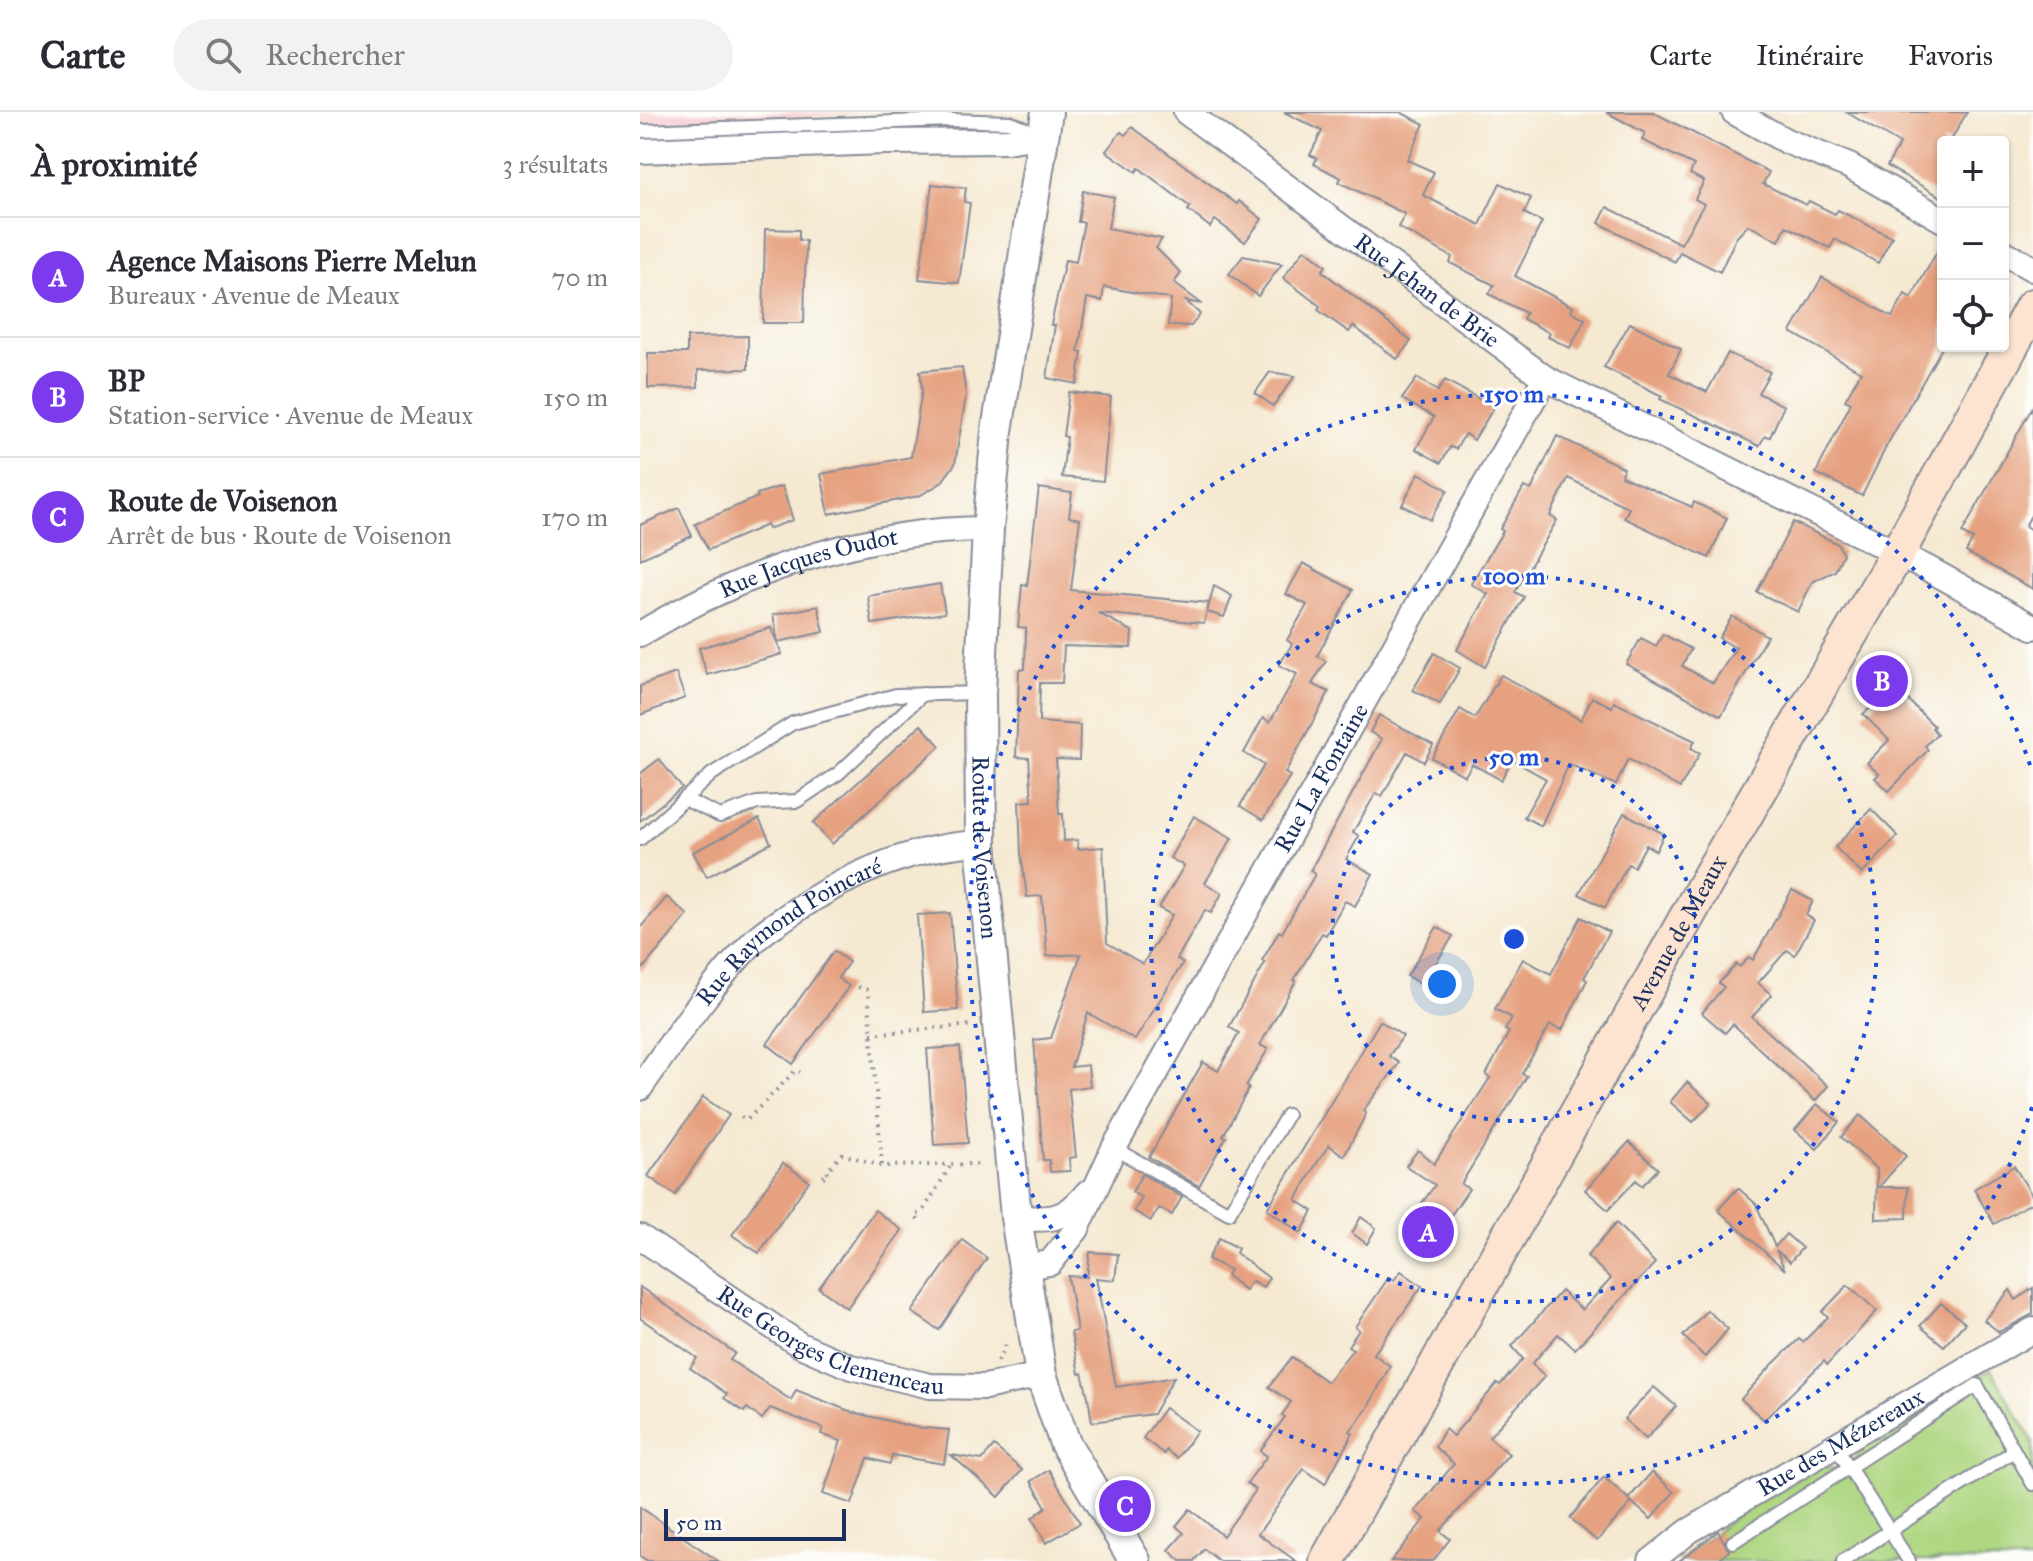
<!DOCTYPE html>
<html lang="fr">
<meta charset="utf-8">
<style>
body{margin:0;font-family:"IM FELL Great Primer",serif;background:#f2f2f3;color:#2b2b33}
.controls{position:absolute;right:24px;top:24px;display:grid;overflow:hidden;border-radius:8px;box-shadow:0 2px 6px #0004}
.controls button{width:72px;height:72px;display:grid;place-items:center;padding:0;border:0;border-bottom:2px solid #e1e1e2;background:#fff;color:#2b2b33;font:40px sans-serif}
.scale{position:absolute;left:24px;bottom:20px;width:182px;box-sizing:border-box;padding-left:8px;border:4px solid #1b2f5e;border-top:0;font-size:22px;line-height:28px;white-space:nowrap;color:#1b2f5e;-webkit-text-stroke:6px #fdfcf7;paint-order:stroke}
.you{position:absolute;left:802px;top:872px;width:28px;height:28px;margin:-20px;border:6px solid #fff;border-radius:50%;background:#1a73e8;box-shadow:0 0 0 12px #1a73e833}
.badge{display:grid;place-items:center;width:52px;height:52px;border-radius:50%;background:#7c3aed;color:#fff;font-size:26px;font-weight:700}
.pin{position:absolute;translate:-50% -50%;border:4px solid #fff;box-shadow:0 2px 8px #0006}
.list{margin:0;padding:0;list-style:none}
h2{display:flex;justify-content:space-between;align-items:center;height:104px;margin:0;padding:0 32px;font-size:34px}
h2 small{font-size:26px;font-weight:400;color:#7c7c81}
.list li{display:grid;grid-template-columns:52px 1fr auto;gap:24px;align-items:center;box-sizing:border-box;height:120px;padding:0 32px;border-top:2px solid #e1e1e2}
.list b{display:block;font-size:30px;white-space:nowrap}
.list p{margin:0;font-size:26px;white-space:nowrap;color:#7c7c81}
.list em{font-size:26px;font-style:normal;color:#7c7c81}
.icon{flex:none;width:44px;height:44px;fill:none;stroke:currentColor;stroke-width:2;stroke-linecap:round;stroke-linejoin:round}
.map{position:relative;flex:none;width:1393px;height:1449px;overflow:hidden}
header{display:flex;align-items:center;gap:48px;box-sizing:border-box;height:112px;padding:0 40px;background:#fff;border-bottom:2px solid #e1e1e2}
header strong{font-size:38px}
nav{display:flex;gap:44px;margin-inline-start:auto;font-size:28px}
.search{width:560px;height:72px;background:#f2f2f3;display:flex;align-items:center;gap:20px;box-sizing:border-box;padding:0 28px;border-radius:44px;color:#7c7c81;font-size:30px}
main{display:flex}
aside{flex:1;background:#fff}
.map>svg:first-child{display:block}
</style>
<header>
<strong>Carte</strong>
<div class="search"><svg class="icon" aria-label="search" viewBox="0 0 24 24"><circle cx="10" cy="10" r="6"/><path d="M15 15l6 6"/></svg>Rechercher</div>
<nav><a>Carte</a><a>Itinéraire</a><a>Favoris</a></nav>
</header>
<main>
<aside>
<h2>À proximité<small>3 résultats</small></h2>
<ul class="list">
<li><span class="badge">A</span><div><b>Agence Maisons Pierre Melun</b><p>Bureaux · Avenue de Meaux</p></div><em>70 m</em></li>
<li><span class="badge">B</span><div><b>BP</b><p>Station-service · Avenue de Meaux</p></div><em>150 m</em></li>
<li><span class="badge">C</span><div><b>Route de Voisenon</b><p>Arrêt de bus · Route de Voisenon</p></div><em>170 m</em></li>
</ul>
</aside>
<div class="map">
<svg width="1393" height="1449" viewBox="0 0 1393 1449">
<rect width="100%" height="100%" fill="#fdfcf7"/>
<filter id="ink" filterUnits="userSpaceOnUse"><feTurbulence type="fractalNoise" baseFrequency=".0125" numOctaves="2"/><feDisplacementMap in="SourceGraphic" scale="16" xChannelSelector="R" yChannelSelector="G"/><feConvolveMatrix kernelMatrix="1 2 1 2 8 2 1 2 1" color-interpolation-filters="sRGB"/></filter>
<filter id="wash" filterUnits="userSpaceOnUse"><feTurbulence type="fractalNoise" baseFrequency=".006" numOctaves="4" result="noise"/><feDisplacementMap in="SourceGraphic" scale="32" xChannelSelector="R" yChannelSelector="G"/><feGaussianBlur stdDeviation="1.8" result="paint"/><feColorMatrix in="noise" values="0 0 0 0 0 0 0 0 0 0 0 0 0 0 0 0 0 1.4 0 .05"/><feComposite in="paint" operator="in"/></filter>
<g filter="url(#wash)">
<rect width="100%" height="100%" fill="#f5e9d2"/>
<path fill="#f7cfd4" d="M0,0H231L0,18Z"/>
<path fill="#afd782" stroke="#658370" stroke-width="2" d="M1351,1257L1393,1330V1449H1040L1100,1401L1181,1353L1197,1358L1217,1346L1218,1330Z"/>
<g id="blocks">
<g fill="#e6a180">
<path d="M644,0H760L784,12L767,48L794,60L783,83L840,113L860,71L891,86L884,101L902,110L875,164L933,195L931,199L945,207L930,236L908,225L910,221L883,207L886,201L849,182L854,173L810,151L812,145L758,115L765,102L699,70L701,66L674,52L677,46L670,43L682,19Z"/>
<path d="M966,0H1013L1129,60L1123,72L1166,93L1169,89L1195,102L1198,98L1252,125L1238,151L1195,127L1190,136L1146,114L1139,129L1108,113L1096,126L1080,160L1040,140L1035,150L959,111L967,95L1041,132L1064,92L1055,87L1064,69L1050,62L1054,53L1002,28L1005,21Z"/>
<path d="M1206,0H1327L1310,30H1303V86L1247,54L1260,32Z"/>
<path d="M492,15L597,92L599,89L622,107L605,130L575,108L570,115L548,98L550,95L499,56L496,60L466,39L481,20L485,23Z"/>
<path d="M292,72L326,76L324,90L330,91L319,171L279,167Z"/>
<path d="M443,79L474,85L468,116L522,127L516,136L541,161L534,171L562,192L546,189L560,202L551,214L528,213L531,187L464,175L462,189L447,186L438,240H442L437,272L407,266L415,213H411L425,148L436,150L444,110H438Z"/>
<path d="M125,117L159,118V128L166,129L164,211H123Z"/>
<path d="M1303,129V234L1247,333L1222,384L1176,361L1211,291L1205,288L1221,260L1151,220L1182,165L1252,205L1265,182L1271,186Z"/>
<path d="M665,137L686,154L682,159L771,229L757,247L713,214L709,220L678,198L680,194L643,166Z"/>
<path d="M603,144L642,152L618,184L589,162Z"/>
<path d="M990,211L1041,237L1029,262L1067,280L1088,241L1130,260L1118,281L1144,294L1130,325L1125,324L1119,334L1020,287L1022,284L964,255Z"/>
<path d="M108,224V257L58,258V275L8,276V241H47V225Z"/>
<path d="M322,255L326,284L315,352L301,371L279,384L189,402L181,362L271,345L282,278L280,259Z"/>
<path d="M630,260L655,264L633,294L615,281Z"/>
<path d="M777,266L798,279L805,268L854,295L834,328L825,322L816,337L810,335L801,351L776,337L794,305L762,287Z"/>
<path d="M429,280L471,285L463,369L422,365L427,325L423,324Z"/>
<path d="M1393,294V400L1385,414L1393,419V477L1326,440L1333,427L1322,421Z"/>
<path d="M917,324L984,356L981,364L1052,395L1054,390L1087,406L1069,446L984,406L989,396L928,366L910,404L917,408L875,480L884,485L845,555L817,538L848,482L831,472L863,419L860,417L884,375L891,378Z"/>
<path d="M779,361L808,378L790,408L762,393Z"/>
<path d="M142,374L153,408L128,417L127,413L68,438L55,412L118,385L117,382Z"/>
<path d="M399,376L432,381L429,405L440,407L431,478L569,491L564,511L458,501L492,519L491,536L424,534L422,571H400L399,610L440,613L439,648L416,647L419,702H423L424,729L438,728V737L463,735L467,831L503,852L532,803L519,796L544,754L530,746L554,704L592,726L565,771L582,781L571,801L565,798L537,847L543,851L495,928L448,901L431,955L448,953L450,974L429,977L436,1045L429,1046L430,1059L410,1060L409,1048H403L394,928L411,926L441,842L407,844L402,784L387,785L381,742L379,690L392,689L389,646L376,645L379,558L385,557L386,516L378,515L382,473L387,474Z"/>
<path d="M39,396L52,424L0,447V413Z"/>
<path d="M1153,410L1198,432L1203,442L1195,459L1172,470L1158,500L1117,480Z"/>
<path d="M663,451L713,478L677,544L686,549L672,572L689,580L645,661L650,664L623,708L600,694L624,653L604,641L623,606L630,610L657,562L639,553L652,532L647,528L667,493L646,482Z"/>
<path d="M300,472L305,501L232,512L228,484Z"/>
<path d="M574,474L592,484L584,505L567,500Z"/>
<path d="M178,494L184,520L138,530L133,503Z"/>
<path d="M1092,504L1127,524L1081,604L986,552L1001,526L1016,534L1023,522L1051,537L1042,554L1073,571L1096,536L1079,526Z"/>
<path d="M131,516L142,542L67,563L59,536Z"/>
<path d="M794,541L820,556L800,592L773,578Z"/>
<path d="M1237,551L1265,568L1259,579L1294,614L1292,616L1297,622L1285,634L1288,638L1249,679L1235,666L1239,662L1227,651L1249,628L1223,602L1244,585L1224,574Z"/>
<path d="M36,561L45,586L0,603V574Z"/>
<path d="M861,563L941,608L952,585L972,595L974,590L1055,629L1051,636L1060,641L1040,676L988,647L976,673L929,652L901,714L884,705L906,667L872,648L861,668L832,652L825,664L792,646L820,597L835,606Z"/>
<path d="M739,603L793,633L784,650L767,640L742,684L736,681L713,720L719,724L706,747L733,762L715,794L705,789L686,823L682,821L654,868L656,869L620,933L628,937L606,974L609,976L583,1024L586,1025L559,1074L509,1045L563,950L578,959L599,921L589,915L625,851L622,849L639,819L642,821L675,762L670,759L742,627L730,620Z"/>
<path d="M281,613L300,634L192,732L173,711Z"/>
<path d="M19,647L42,676L0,709V662Z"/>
<path d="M1231,697L1258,724L1222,762L1195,735Z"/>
<path d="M984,701L1024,722L1016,739L1006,733L994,755L988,752L965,796L939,782Z"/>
<path d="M119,707L131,731L67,765L53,740Z"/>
<path d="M1152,778L1173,789L1166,803L1174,808L1155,843L1147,838L1118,871L1132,883L1112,905L1188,974L1175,989L1093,912L1085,921L1062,901L1084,875L1079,871L1096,852L1100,855L1109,845L1113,848Z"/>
<path d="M27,785L48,803L0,860V816Z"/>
<path d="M310,801L318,898L284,900L277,803Z"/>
<path d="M941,805L969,820L944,866L947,868L922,918L910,913L882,962L887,964L821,1072L829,1077L787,1138L761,1120L795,1073L766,1054L778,1038L794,1052L850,966L846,963L869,920L865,918L872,906L855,897L883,847L911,862Z"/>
<path d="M797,815L813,824L782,873L767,864Z"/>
<path d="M194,839L209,850L198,866L209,874L153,952L127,932Z"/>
<path d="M740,909L763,924L749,944L759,951L723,999L726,1002L704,1044L689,1033L675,1054L656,1088L673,1099L661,1121L627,1097Z"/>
<path d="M320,935L328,1031L294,1033L287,937Z"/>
<path d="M1047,970L1071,991L1053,1010L1030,990Z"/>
<path d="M63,985L89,1003L35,1083L8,1064Z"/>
<path d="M1177,992L1199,1010L1177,1037L1155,1018Z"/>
<path d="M1220,1003L1266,1044L1239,1075H1268L1267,1106L1236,1107L1237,1057L1201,1025Z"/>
<path d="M989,1030L1018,1057L1002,1074L996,1068L968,1098L945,1078Z"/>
<path d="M143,1051L169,1069L119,1141L92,1123Z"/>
<path d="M1374,1054L1393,1085V1090L1354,1112L1334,1077Z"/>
<path d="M502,1062L542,1085L532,1103L519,1096L511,1109L494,1099L502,1086L492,1080Z"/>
<path d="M1098,1076L1116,1092L1135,1135L1146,1122L1162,1136L1150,1150L1136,1138L1145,1158L1078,1098Z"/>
<path d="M235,1098L262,1118L207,1196L179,1176Z"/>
<path d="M721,1105L736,1116L727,1132L712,1121Z"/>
<path d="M976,1111L1015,1151L935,1237L918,1222L892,1252L905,1264L849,1325L869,1342L800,1419L810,1427L793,1449H751L785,1407L775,1399L814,1352L795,1335L805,1317L813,1324L857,1271L860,1273L883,1247L872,1234L921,1179L942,1198L971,1167L947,1144Z"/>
<path d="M579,1126L598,1136L596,1141L629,1166L623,1175L612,1169L605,1178L587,1164L590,1158L568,1147Z"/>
<path d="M322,1128L347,1146L299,1218L272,1200Z"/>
<path d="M450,1140L478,1142L475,1168L456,1166L476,1275L534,1265L513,1302L452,1310L448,1285L442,1261L439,1262L431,1220L437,1219L428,1164L447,1165Z"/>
<path d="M761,1159L782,1174L734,1242L750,1254L727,1297L710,1319L713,1321L685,1372L664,1357L618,1422L656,1449H579L564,1437L554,1449H541L529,1438L544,1421L536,1414L550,1397L583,1424L616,1378L607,1371L627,1344L620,1339L645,1305L642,1303L651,1290L629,1275L652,1245L687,1270L713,1237L708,1234L719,1218L715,1215L749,1165L754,1168Z"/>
<path d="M1208,1173L1237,1199L1187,1253L1184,1249L1124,1308L1101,1287L1132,1253L1159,1227L1163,1230L1188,1205L1182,1200Z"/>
<path d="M0,1175L95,1241L90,1248L151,1288L156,1278L212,1300L274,1315L309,1318L304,1352L252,1343L250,1352L228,1346L212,1392L183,1382L201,1329L181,1322L183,1316L130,1296L122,1307L107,1296L104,1300L84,1286L87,1282L50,1256L57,1246L0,1206Z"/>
<path d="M1393,1176V1202L1359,1220L1344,1208L1370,1178L1376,1188Z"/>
<path d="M1301,1191L1325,1211L1304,1234L1280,1214Z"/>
<path d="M1067,1198L1088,1217L1065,1245L1043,1224Z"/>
<path d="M1014,1275L1036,1294L1006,1327L984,1307Z"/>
<path d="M525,1296L557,1319L537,1346L526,1338L524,1342L503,1326Z"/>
<path d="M354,1334L382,1358L359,1385L311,1343L342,1348Z"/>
<path d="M409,1358L440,1411L406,1431L392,1406L406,1395L391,1369Z"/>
<path d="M1012,1360L1034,1380L1011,1407L988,1387Z"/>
<path d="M964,1365L992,1390L957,1429L930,1406Z"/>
<path d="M0,1395L78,1449H8L0,1444Z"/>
<path d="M1078,1419L1089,1439L1076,1449H1039Z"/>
</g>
</g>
</g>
<g filter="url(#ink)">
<use href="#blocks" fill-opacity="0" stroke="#888c98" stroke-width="2"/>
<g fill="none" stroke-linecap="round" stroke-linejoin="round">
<defs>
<g id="service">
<path d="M0,19L311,8L370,10L395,20"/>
<path d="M44,687L80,704L117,691L157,689L199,661L283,582"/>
<path d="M0,727L72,662L153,611L256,583L340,581"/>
<path d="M474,1036L589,1101L647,1003"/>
<path d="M1194,1332L1269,1449"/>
<path d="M1093,1430L1337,1273L1393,1372"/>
<path d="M1203,1449L1374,1339"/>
</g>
<g id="minor">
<path id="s1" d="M546,0L905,266L1287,456L1393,515"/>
<path d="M1094,0L1146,29L1209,54L1303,108"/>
<path d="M0,39L245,30L367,29L403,23"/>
<path d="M1363,140L1393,157"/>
<path id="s2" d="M0,522C104,459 225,417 348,417"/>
<path id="s3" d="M0,976C36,924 71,872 116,827C126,817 139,810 150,802C207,763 271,734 341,731"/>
<path d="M376,1105C410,1109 425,1108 447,1081"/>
<path id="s4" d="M0,1125L160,1233L211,1255L290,1274L345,1275L401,1263"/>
<path id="s5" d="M383,1155L410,1151L437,1117L474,1036L905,266"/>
<path id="s6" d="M1011,1449L1049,1419L1393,1218"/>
</g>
<g id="tertiary">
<path id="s7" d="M407,0L357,319L348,417L340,581L341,731L376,1105L401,1263L425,1331L495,1449"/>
</g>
<g id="secondary">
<path id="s8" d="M687,1449L1072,760L1257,442L1393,194"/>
</g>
</defs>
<use href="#service" stroke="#888c98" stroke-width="16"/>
<use href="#minor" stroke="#888c98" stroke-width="28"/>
<use href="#tertiary" stroke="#888c98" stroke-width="34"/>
<use href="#secondary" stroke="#888c98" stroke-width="38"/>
<g stroke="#888c98" stroke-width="4" stroke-dasharray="2 6" stroke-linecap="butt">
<path d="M218,875L228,878L242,1054"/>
<path d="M231,922L333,913"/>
<path d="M101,1005L107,1008L156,958L160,960"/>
<path d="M183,1065L189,1062L187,1059L202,1042L242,1054L343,1052"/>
<path d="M278,1108L275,1104L283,1099L311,1053"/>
<path d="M358,1249L365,1236L366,1228"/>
</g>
<use href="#service" stroke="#fff" stroke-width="12"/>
<use href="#minor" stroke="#fff" stroke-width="24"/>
<use href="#tertiary" stroke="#fff" stroke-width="30"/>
<use href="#secondary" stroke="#fde4d0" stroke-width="34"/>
</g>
</g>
<g fill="none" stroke="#1d4ed8" stroke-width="4" stroke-dasharray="4 8">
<circle cx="874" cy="827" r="182"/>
<circle cx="874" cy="827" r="363"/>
<path d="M1392 995A545 545 0 1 1 1392 659"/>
</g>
<g text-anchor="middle" stroke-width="6" stroke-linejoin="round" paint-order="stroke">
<g font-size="24" fill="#1b2f5e" stroke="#fdfcf7">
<text dy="8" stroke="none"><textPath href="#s1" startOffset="300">Rue Jehan de Brie</textPath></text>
<text dy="8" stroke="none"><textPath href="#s2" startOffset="184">Rue Jacques Oudot</textPath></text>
<text dy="8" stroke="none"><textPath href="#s5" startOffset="584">Rue La Fontaine</textPath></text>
<text dy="8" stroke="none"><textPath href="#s7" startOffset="740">Route de Voisenon</textPath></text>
<text dy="8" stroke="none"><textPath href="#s8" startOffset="720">Avenue de Meaux</textPath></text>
<text dy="8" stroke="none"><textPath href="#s3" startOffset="220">Rue Raymond Poincaré</textPath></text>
<text dy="8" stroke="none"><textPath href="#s4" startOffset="220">Rue Georges Clemenceau</textPath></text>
<text dy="8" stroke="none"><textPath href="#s6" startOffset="224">Rue des Mézereaux</textPath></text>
</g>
</g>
<circle cx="874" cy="827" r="12" fill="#1d4ed8" stroke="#fdfcf7" stroke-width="4"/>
<g font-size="24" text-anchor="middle" font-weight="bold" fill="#1d4ed8" stroke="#fdfcf7" stroke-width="6" stroke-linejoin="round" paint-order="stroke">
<text x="874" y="290">150 m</text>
<text x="874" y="472">100 m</text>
<text x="874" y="653">50 m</text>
</g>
</svg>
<div class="controls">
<button>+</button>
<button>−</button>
<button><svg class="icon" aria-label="locate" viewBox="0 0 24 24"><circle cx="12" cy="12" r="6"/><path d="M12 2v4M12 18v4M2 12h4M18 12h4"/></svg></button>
</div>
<div class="scale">50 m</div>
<div class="you"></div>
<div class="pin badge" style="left:788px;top:1120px">A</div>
<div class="pin badge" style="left:1242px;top:569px">B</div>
<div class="pin badge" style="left:485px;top:1394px">C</div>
</div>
</main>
